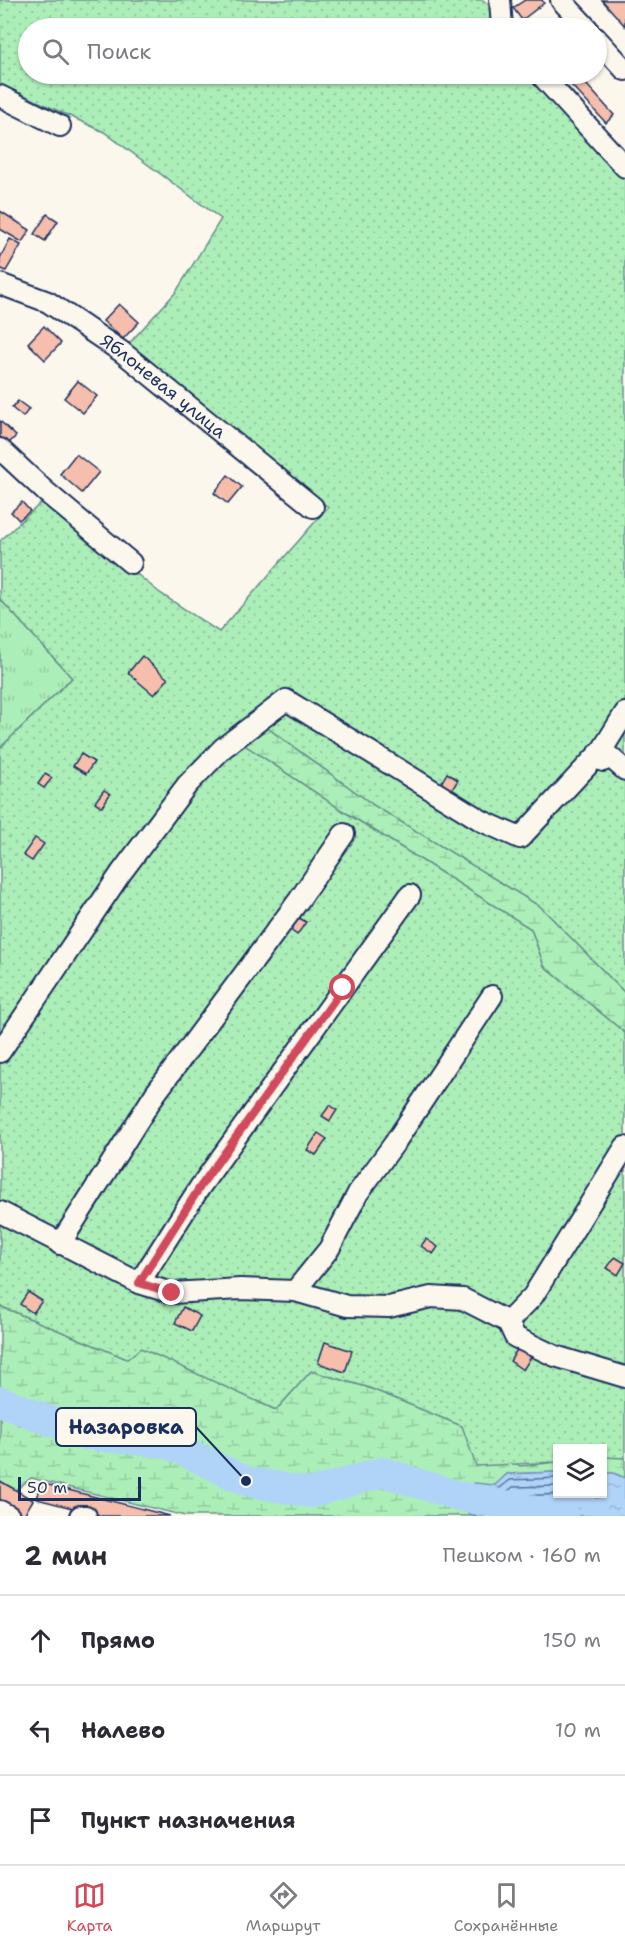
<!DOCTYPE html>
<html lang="ru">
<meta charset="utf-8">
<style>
body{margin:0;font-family:"Shantell Sans",sans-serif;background:#f2f2f3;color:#2b2b33}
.controls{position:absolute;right:18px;bottom:18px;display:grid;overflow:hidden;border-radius:0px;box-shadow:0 2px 4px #0004}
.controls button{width:54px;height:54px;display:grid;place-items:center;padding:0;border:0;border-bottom:2px solid #e1e1e2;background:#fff;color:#2b2b33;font:30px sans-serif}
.scale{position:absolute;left:18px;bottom:15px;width:123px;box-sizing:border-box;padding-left:6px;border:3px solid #1b2f5e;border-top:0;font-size:16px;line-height:21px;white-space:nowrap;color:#1b2f5e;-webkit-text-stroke:4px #fbf7ec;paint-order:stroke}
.stop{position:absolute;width:18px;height:18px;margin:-14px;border:4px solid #d1495b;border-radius:50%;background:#fff}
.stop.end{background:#d1495b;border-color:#fff;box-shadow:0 2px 6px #0008}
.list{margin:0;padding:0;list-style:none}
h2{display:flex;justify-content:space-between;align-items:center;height:78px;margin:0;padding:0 24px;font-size:26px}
h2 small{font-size:20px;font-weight:400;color:#7c7c81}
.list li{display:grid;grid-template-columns:39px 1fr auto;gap:18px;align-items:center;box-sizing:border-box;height:90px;padding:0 24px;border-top:2px solid #e1e1e2}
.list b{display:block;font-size:22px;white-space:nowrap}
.list em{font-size:20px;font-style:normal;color:#7c7c81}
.icon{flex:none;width:33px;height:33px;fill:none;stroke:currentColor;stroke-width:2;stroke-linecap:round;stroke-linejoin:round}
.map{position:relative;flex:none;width:625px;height:1516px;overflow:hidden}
.search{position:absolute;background:#fff;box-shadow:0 2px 4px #0004;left:18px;right:18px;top:18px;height:66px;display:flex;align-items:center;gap:15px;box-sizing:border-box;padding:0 21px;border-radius:33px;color:#7c7c81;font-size:22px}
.sheet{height:348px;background:#fff}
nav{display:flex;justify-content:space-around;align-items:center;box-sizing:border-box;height:84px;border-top:2px solid #e1e1e2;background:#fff;font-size:16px;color:#7c7c81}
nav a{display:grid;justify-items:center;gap:3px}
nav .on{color:#d1495b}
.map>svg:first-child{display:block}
</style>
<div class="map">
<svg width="625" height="1516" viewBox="0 0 625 1516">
<defs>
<pattern id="grass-tufts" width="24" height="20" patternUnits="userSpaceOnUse" patternTransform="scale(1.5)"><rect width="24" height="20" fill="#aceeb8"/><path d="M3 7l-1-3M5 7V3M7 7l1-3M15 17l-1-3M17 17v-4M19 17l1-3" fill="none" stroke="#93cca1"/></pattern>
<pattern id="wetland-marsh" width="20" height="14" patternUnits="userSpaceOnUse" patternTransform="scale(1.5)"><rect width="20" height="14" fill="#aceeb8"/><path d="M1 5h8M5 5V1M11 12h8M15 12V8" fill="none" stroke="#93cca1"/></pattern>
<pattern id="garden-dots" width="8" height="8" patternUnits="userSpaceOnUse" patternTransform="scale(1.5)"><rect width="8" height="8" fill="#aceeb8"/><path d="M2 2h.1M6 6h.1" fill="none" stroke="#93cca1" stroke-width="1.8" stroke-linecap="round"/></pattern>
<pattern id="water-ripples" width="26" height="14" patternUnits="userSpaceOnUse" patternTransform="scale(1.5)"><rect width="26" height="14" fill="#afd4f8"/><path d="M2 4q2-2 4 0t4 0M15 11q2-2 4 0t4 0" fill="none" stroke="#96b6d7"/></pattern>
</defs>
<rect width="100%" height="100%" fill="#fbf7ec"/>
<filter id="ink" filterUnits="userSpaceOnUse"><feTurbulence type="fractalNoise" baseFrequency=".0167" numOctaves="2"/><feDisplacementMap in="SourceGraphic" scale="12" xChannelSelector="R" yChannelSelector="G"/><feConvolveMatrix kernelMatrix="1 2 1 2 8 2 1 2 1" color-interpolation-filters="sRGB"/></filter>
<g filter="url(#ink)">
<path fill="url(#grass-tufts)" stroke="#648e8b" stroke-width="1.5" d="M0,599L72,678L0,748Z"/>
<g fill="url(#wetland-marsh)" stroke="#648e8b" stroke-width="1.5">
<path d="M262,724L375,806L541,907L625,993V1033L544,966L531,929L343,811L240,742Z"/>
<path d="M0,1306L127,1359L141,1348L276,1410L311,1371L367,1387L462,1426L520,1466L558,1462L557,1472L507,1474L468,1513L473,1516H185L31,1478L16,1490L0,1481Z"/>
<path d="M616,1456L625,1458V1478L613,1473H603V1457Z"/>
</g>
<path fill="url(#garden-dots)" stroke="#648e8b" stroke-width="1.5" d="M0,0H483L516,28H28V74H556L625,151V993L541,907L375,806L262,724L240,742L343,811L531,929L544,966L625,1033V1458L603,1457L602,1448H558L557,1462L476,1466L462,1426L367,1387L311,1371L276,1410L141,1348L127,1359L0,1306V748L72,678L0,599V541L45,499L160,593L219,632L328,507L125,348L176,292L221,219L104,132L0,84Z"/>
<path fill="url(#water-ripples)" stroke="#7492ba" stroke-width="1.5" d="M557,1472L558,1494H602L603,1473H613L625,1478V1516H473L458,1496L475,1483L495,1485L507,1474Z"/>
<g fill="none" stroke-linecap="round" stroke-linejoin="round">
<g stroke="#56719c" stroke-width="1.5">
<path d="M475,1516L467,1498L476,1489L496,1491L510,1480L558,1478"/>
<path d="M483,1516L477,1501L479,1497L499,1498L513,1487L558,1486"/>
<path d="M492,1516L493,1508L506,1504L517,1496L564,1494"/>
</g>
<path stroke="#afd4f8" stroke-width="30" d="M0,1401L86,1435L166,1443L246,1481L311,1493L383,1472L458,1496L563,1516"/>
</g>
<g fill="#f6beac" stroke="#1b2f5e" stroke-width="1.5">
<path d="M525,0H542L544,3L522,20L513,8Z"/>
<path d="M602,0H625V26Z"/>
<path d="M561,74H577L614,115L606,123Z"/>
<path d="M0,211L30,230L22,242L0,229Z"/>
<path d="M47,214L58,221L45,241L34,234Z"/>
<path d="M10,239L21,245L6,271L0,268V258Z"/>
<path d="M119,304L139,322L123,339L103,321Z"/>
<path d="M44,326L61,343L45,360L28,343Z"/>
<path d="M78,381L97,396L83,413L64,398Z"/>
<path d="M18,401L29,409L23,417L12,408Z"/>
<path d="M0,421L16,436L8,444L0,437Z"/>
<path d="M76,454L99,472L82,493L60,474Z"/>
<path d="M228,475L242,487L228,504L214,493Z"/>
<path d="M22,502L30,511L19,520L11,512Z"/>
<path d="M142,656L168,679L154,695L128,673Z"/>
<path d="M81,754L94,762L86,774L73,766Z"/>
<path d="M447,773L458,780L450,793L439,787Z"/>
<path d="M45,774L52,778L44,788L38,784Z"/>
<path d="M104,790L110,794L102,807L95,802Z"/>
<path d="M35,838L44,844L32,861L23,855Z"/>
<path d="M296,916L306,922L297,935L288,928Z"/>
<path d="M330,1105L337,1110L330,1121L322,1116Z"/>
<path d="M318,1133L327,1139L316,1155L307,1150Z"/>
<path d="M426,1239L438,1247L433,1254L421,1246Z"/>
<path d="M615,1257L625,1263L618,1275L607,1268Z"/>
<path d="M28,1292L42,1301L33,1313L20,1304Z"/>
<path d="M183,1307L200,1316L192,1331L175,1323Z"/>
<path d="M325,1342L352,1351L345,1372L318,1363Z"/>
<path d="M518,1348L531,1357L523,1370L510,1361Z"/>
<path d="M0,1481L33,1500L24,1515L0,1502Z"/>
<path d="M41,1483L170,1516H103L37,1499Z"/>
</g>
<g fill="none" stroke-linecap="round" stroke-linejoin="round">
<defs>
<g id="minor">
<path d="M500,0L502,28"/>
<path d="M561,0L587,28"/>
<path d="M596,38L625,70"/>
<path d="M540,74L625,167"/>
<path d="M0,96L60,126"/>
<path id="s1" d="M0,284L48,302L122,352L313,507"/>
<path d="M0,449L46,492L131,563"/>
<path d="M603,761L602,750L625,770"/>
<path d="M0,1052L121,873L187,785L223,748L286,700L482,821L520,838L602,750L625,713"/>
<path d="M0,1212L139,1283L172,1293L240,1289L295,1291L347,1306L389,1307L431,1297L463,1299L508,1322L515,1337L555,1356L625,1377"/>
<path d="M60,1244L155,1094L299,900L344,834"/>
<path d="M139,1283L200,1187L410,895"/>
<path d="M295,1291L329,1249L358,1193L394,1144L492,996"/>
<path d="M508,1322L533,1296L625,1147"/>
<path d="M0,1511L9,1516"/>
<path d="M80,1516H86"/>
</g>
</defs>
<use href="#minor" stroke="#1b2f5e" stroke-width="24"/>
<use href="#minor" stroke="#fbf7ec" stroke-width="20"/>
</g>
</g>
<g fill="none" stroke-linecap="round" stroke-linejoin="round" filter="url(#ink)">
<path stroke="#d1495b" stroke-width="8" d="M172,1293L139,1283L200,1187L343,988"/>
</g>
<g text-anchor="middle" stroke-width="4.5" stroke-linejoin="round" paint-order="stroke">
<g font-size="18" fill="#1b2f5e" stroke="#fbf7ec">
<text dy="6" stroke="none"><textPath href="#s1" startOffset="194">Яблоневая улица</textPath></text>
</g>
</g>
<path fill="none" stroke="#1b2f5e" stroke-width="2" d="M246 1481L196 1427"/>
<circle fill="#1b2f5e" stroke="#fbf7ec" stroke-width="2" cx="246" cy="1481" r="6"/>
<rect fill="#fbf7ec" stroke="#1b2f5e" stroke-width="2" x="56" y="1408" width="140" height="38" rx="6"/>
<g font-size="20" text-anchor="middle" font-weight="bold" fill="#1b2f5e">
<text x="126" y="1434">Назаровка</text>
</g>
</svg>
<div class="controls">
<button><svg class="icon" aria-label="layers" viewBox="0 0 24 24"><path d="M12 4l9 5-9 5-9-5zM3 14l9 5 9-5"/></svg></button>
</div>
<div class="scale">50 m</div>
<div class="stop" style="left:343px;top:988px"></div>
<div class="stop end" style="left:172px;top:1293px"></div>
<div class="search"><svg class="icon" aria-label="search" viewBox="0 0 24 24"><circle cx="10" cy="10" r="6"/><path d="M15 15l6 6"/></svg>Поиск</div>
</div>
<section class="sheet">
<h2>2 мин<small>Пешком · 160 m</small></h2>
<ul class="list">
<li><svg class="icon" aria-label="ahead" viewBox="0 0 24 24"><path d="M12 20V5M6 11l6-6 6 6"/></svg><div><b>Прямо</b></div><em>150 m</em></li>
<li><svg class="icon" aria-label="left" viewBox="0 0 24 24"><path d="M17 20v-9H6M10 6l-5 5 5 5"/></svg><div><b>Налево</b></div><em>10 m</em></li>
<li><svg class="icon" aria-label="arrive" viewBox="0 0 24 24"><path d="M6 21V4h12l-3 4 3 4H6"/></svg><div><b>Пункт назначения</b></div></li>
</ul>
</section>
<nav>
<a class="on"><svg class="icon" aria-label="map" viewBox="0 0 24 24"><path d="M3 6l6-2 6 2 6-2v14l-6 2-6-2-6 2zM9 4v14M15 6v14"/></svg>Карта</a>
<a><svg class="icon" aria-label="directions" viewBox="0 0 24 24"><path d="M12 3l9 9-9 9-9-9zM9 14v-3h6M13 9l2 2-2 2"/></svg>Маршрут</a>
<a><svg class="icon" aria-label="saved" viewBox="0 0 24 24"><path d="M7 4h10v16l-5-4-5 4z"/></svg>Сохранённые</a>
</nav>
